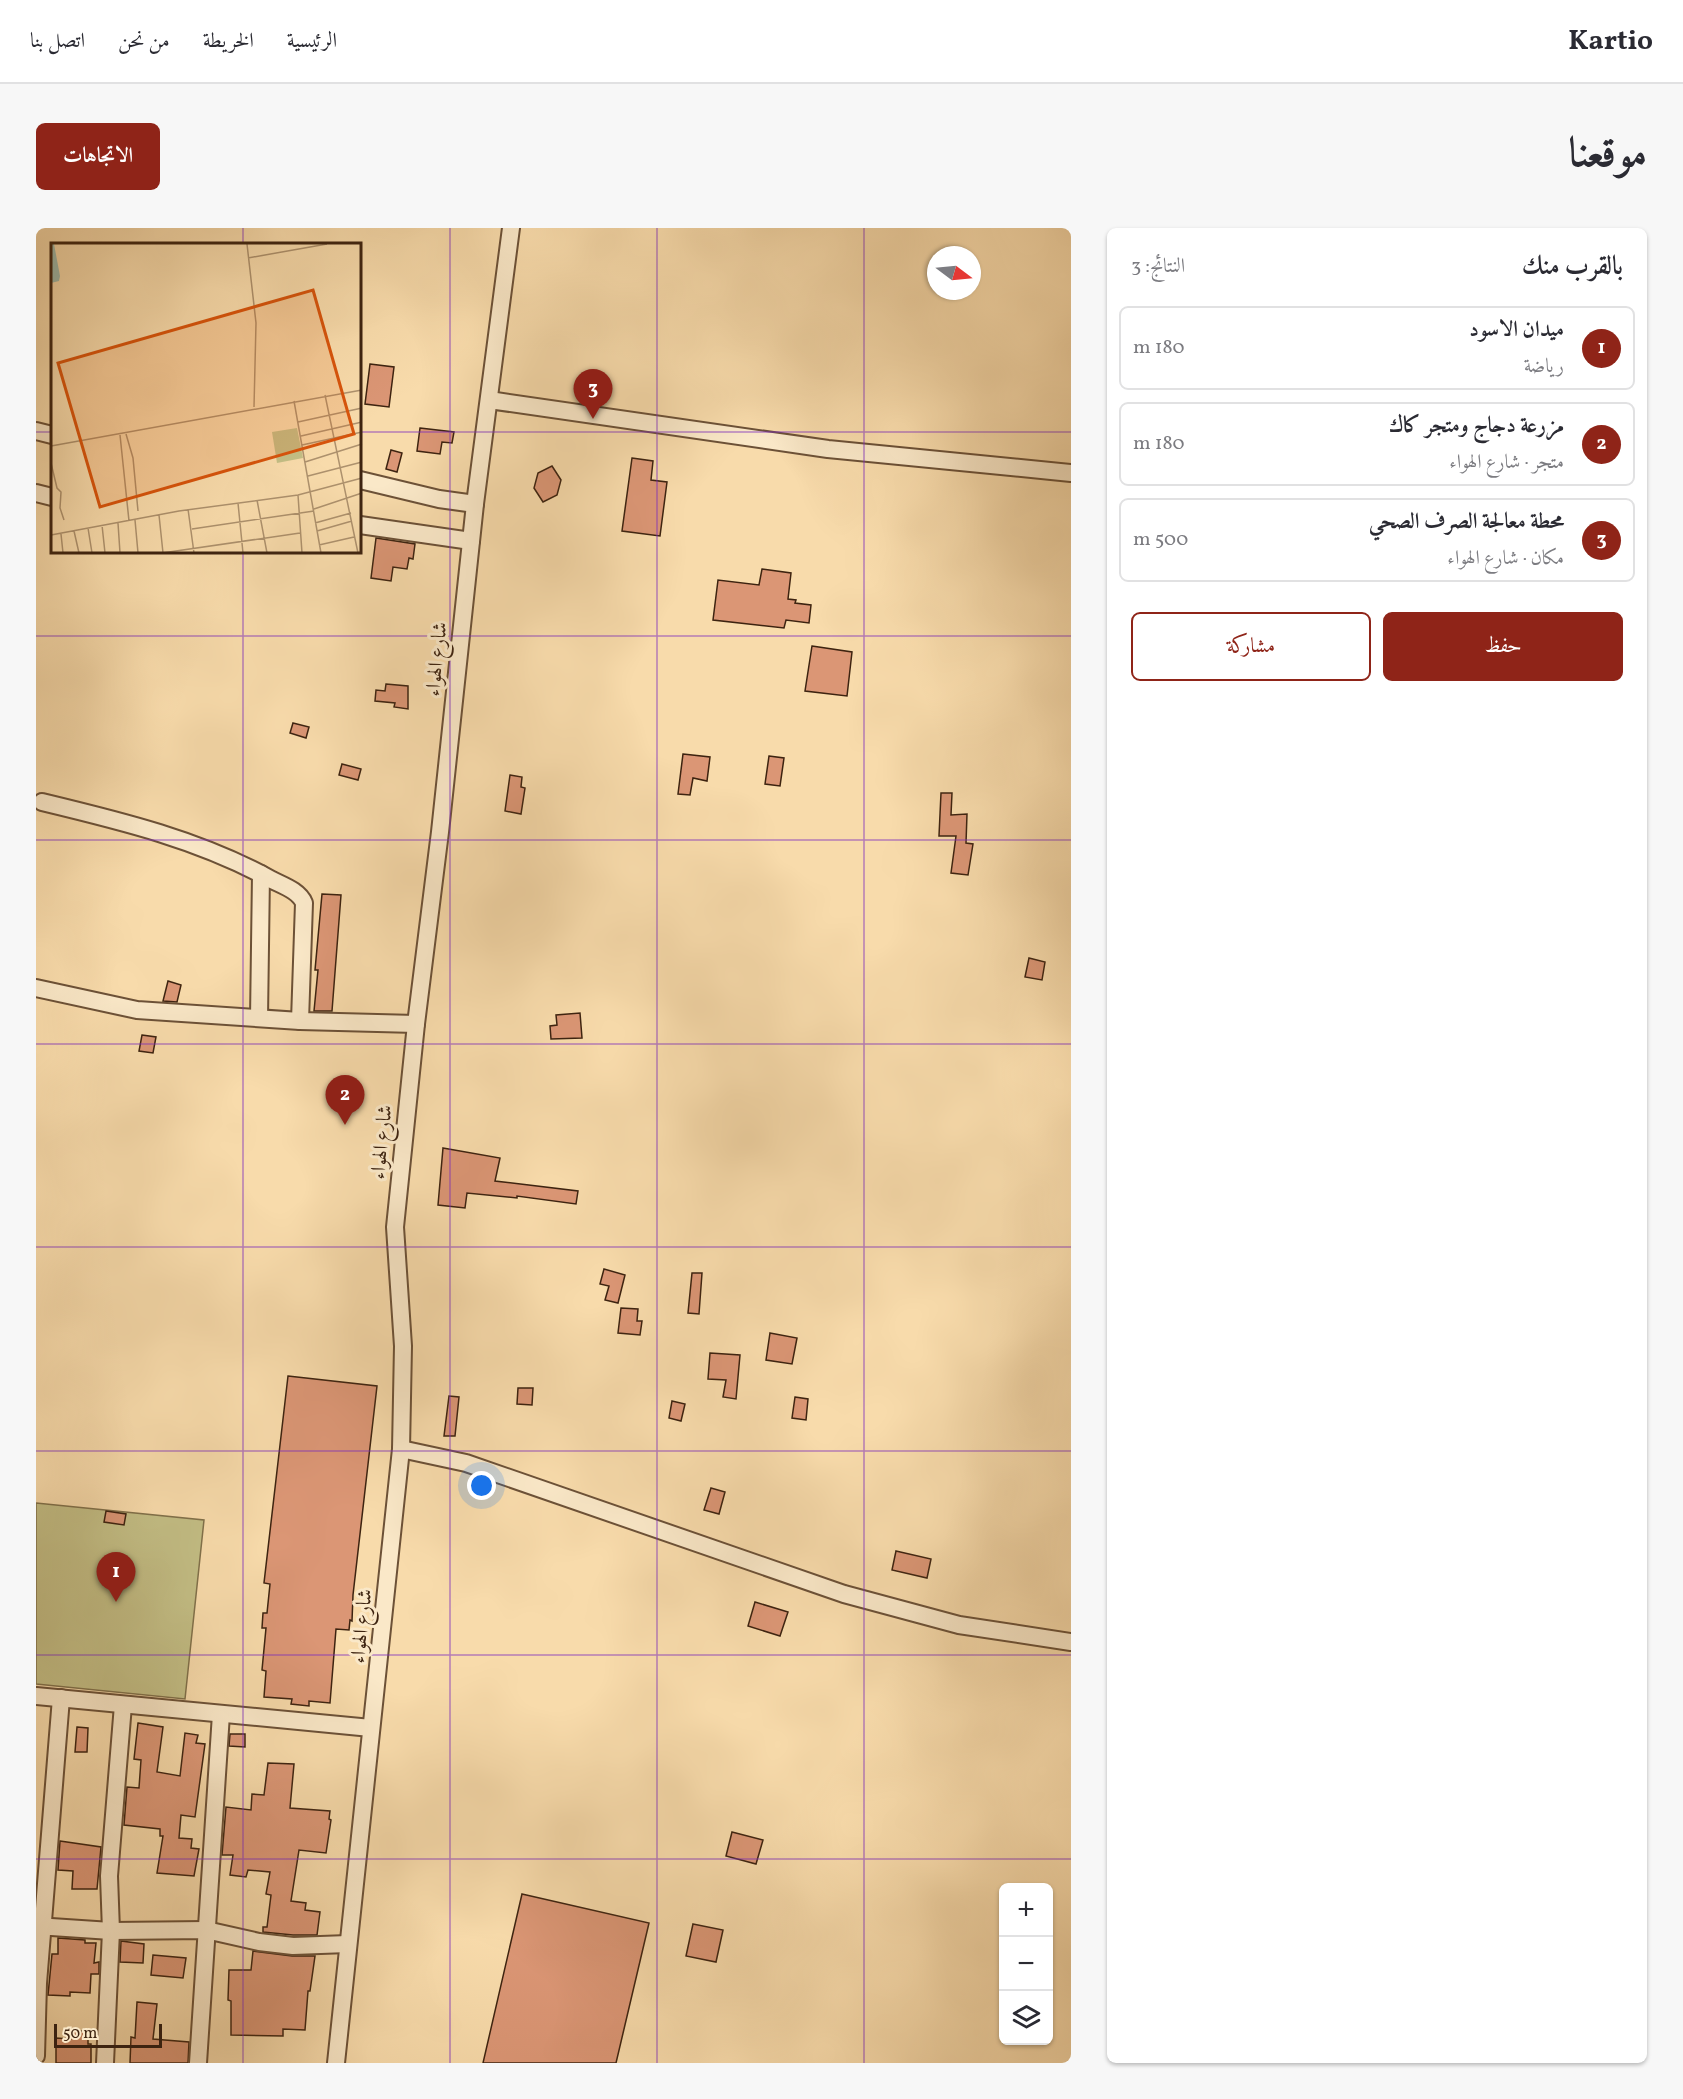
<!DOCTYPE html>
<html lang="ar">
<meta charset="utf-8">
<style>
body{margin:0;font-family:Vollkorn,Amiri,serif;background:#f7f7f7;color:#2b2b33;direction:rtl}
.controls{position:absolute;right:18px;bottom:18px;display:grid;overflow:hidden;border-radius:9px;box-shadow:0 2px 4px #0004}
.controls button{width:54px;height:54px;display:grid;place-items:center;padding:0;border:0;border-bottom:2px solid #e1e1e2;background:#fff;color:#2b2b33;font:30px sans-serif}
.compass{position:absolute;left:891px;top:18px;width:54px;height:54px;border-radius:50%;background:#fff;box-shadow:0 2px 4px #0004;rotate:106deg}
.scale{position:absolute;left:18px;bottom:15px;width:108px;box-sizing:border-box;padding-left:6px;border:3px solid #3d2310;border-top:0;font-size:16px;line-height:21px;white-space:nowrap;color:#3d2310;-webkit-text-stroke:4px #fae8c8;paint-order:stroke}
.you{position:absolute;left:446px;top:1258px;width:21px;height:21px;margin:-15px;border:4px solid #fff;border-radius:50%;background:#1a73e8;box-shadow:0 0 0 9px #1a73e833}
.badge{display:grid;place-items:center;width:39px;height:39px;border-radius:50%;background:#8f2418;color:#fff;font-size:20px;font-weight:700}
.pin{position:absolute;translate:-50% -50px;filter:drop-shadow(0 2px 3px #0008)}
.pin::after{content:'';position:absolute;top:32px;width:21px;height:18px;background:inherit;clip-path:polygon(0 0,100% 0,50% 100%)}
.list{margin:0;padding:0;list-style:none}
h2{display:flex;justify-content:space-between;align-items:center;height:78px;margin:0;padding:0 24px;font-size:26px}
h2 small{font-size:20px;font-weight:400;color:#7c7c81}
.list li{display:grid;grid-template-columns:39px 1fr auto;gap:18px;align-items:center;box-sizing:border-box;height:84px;margin:0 12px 12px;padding:0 12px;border:2px solid #e1e1e2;border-radius:9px}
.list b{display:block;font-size:22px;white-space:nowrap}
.list p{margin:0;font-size:20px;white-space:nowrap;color:#7c7c81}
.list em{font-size:20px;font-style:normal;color:#7c7c81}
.actions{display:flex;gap:12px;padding:18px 24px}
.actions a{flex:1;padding:14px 0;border:2px solid #8f2418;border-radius:9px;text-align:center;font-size:21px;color:#8f2418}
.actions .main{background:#8f2418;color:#fff}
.icon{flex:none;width:33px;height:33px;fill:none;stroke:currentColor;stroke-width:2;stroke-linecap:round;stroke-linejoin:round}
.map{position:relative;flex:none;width:1035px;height:1835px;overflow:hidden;direction:ltr;border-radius:9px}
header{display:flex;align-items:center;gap:36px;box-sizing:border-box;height:84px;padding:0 30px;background:#fff;border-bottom:2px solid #e1e1e2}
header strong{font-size:28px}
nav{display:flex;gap:33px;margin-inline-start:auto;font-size:21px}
.intro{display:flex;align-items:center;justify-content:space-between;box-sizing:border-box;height:144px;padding:0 36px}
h1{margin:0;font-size:42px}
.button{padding:15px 27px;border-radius:9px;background:#8f2418;color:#fff;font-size:21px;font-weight:700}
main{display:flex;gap:36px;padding:0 36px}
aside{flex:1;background:#fff;border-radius:9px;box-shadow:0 2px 4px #0004}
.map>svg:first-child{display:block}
</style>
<header>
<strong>Kartio</strong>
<nav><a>الرئيسية</a><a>الخريطة</a><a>من نحن</a><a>اتصل بنا</a></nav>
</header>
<div class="intro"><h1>موقعنا</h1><a class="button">الاتجاهات</a></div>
<main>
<aside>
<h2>بالقرب منك<small>النتائج: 3</small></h2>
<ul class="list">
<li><span class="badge">1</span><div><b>ميدان الاسود</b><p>رياضة</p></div><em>180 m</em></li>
<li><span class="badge">2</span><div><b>مزرعة دجاج ومتجر كاك</b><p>متجر · شارع الهواء</p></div><em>180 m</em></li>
<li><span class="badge">3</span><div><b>محطة معالجة الصرف الصحي</b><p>مكان · شارع الهواء</p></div><em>500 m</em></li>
</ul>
<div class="actions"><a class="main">حفظ</a><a>مشاركة</a></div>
</aside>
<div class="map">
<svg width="1035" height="1835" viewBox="0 0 1035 1835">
<rect width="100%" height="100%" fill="#f8dbab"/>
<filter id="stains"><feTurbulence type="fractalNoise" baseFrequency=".00333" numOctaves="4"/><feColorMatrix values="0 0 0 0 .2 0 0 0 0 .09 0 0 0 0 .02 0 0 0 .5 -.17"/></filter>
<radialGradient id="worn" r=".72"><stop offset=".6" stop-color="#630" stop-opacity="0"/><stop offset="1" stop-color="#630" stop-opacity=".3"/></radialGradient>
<path fill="#c3be85" stroke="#80704a" stroke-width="1.5" d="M0,1275L168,1292L149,1471L0,1456Z"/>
<g fill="#db9675" stroke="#3d2310" stroke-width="1.5">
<path d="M334,136L358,139L353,179L329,176Z"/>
<path d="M384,200L418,204L416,215L406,214L404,226L381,223Z"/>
<path d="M355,222L366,225L361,244L350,241Z"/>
<path d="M596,230L617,233L615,252L631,254L624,308L586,303Z"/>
<path d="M516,238L525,252L521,267L507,274L498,260L502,245Z"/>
<path d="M340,310L379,316L377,331L373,330L371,341L357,339L355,353L335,350Z"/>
<path d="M726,341L755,345L752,371L760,372L759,375L775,377L773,395L750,392L748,400L677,392L682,352L723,357Z"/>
<path d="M776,418L816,424L811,468L769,463Z"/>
<path d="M350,456L372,458V481L358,479L359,475L339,473L340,462L349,463Z"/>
<path d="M257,495L273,499L270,510L254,505Z"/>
<path d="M647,526L674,529L671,553L657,550L654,567L642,566Z"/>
<path d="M733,528L748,530L744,558L729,556Z"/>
<path d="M306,536L325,541L322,552L303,547Z"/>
<path d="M474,547L486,549L485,559L489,560L485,586L469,583Z"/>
<path d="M905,565H916L915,587L931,586L930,615L937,616L932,647L915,645L920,608H903Z"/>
<path d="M286,666L305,667L296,783H278L282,742H279Z"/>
<path d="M993,730L1009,734L1006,752L989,749Z"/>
<path d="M132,753L145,757L141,774L127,773Z"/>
<path d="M544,785L546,810L515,811L514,798L521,797L520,787Z"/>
<path d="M106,807L120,809L117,825L103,823Z"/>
<path d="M407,920L464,930L459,953L542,963L540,976L481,968V970L431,965L429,980L402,977Z"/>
<path d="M568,1041L589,1047L582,1075L569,1072L573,1058L564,1056Z"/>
<path d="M656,1045H666L663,1086L652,1085Z"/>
<path d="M585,1080L602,1081L601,1093H606L604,1107L582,1105Z"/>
<path d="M734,1105L761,1110L756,1136L730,1132Z"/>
<path d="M674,1125L704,1127L700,1171L687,1169L690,1152L672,1151Z"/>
<path d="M252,1148L341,1158L317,1367L316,1393L314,1392L313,1402L300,1401L294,1475L273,1473V1478L255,1476L256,1471L228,1469L230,1443L226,1442L230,1400H226L227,1385H231L234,1356L228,1355Z"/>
<path d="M482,1160H497L496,1177L481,1176Z"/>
<path d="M413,1168L423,1169L419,1208H408Z"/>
<path d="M759,1169L772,1171L770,1192L756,1190Z"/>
<path d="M636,1173L649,1176L645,1193L633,1190Z"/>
<path d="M675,1260L689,1264L683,1286L668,1282Z"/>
<path d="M70,1283L90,1286L88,1297L68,1294Z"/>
<path d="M860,1323L895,1331L891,1350L856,1342Z"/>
<path d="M719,1374L752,1384L744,1408L712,1398Z"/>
<path d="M102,1495L127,1499L121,1544L144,1548L149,1505L162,1507L160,1515L169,1516L159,1589L145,1587L143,1610L156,1611L155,1620L163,1621L158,1648L121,1645L127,1608H124V1601L88,1597L91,1559L103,1560L105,1532L98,1531Z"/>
<path d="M41,1499L52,1500L51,1524H39Z"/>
<path d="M194,1506H209V1519L193,1518Z"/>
<path d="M232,1535L258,1536L254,1580L294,1583L293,1591L295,1592L290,1625L263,1622L255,1673L270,1675L269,1682L284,1684L281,1707H257L227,1704V1699H231L235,1667L230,1666L234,1644L212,1642L210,1649L194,1647L197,1627H186L190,1579L215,1582L216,1566L228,1567Z"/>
<path d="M696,1604L727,1612L720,1636L690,1628Z"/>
<path d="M24,1613L65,1619L61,1661H36L37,1643L22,1642Z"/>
<path d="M486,1666L613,1695L580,1835H447Z"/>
<path d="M657,1696L687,1702L680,1734L650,1728Z"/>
<path d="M22,1710L49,1712V1715H60L58,1735L63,1734V1746H55L54,1765L34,1764V1768L12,1767L16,1726H22Z"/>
<path d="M85,1713L108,1716L107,1735L84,1734Z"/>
<path d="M217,1723L256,1728H279L274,1763H272L269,1802L247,1801V1808L195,1807V1773L192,1772L193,1742H215Z"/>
<path d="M117,1727L150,1730L147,1750L115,1747Z"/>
<path d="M101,1774L121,1776L117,1811L153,1814L152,1835H94L95,1809L99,1810Z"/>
<path d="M35,1803H52V1816H55V1835H20V1810L35,1811Z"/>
</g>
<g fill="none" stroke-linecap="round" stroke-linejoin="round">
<defs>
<g id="minor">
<path d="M453,172L792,221L1035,245"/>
<path d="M0,203L16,207"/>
<path d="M324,252L403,271L439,276"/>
<path d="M0,265L16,269"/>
<path d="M324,297L435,313"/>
<path d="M6,574C85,593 164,612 236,652C248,658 263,663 268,675L264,793"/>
<path d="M0,760L101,782L264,793L380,796"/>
<path d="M223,790L225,646"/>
<path d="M365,1221L430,1235L808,1366L923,1397L1035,1414"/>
<path d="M0,1468L335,1500"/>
<path d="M0,1698L75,1703L170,1702L223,1714L257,1718L312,1716"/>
<path d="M0,1828L2,1755L25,1470"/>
<path d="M69,1835L75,1703L73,1648L87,1477"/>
<path d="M162,1835L185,1486"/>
<path d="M300,1835L365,1221L367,1118L359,999L380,796L404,604L439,276L475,0"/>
</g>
</defs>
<use href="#minor" stroke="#6c5137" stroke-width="20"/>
<use href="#minor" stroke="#fae8c8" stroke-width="16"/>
</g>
<path fill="none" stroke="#7b2cbf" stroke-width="1.5" stroke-opacity="0.55" d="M207,0V16M414,0V1835M621,0V1835M828,0V1835M0,204H16M324,204H1035M207,324V1835M0,408H1035M0,612H1035M0,816H1035M0,1019H1035M0,1223H1035M0,1427H1035M0,1631H1035"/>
<g text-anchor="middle" stroke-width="6" stroke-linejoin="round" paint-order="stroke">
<g font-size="21" fill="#3d2310" stroke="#fae8c8">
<text transform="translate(400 431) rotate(-84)" y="7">شارع الهواء</text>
<text transform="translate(345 914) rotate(-84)" y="7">شارع الهواء</text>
<text transform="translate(325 1398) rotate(-84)" y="7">شارع الهواء</text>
</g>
</g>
<g transform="translate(15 15)">
<rect width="310" height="310" fill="#f8dbab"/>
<path d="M246,185L252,215L226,220L221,189Z" fill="#c3be85"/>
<path d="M0,1H3L9,33L8,38L0,40Z" fill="#9dbbad"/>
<path fill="none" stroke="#ad916d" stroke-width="1.5" d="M196,1L205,80L203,164M197,15L276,1M274,152L307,310M243,158L270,310M247,179L311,165M75,191L82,215L87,268M69,192L78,278M250,193L311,179M251,202L311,189M0,203L311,147M254,219L311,201M0,220L6,245L10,249L9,265L13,277M257,233L311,219M247,252L251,310M206,257L216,310M187,260L192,310M137,266L143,310M263,266L311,250M108,272L112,310M84,277L87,310M67,280L69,310M264,280L300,270M51,282L54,310M37,285L41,310M141,286L263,268M23,288L28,310M266,288L301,278M10,291L12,310M0,292L128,268L247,252L311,235M268,302L303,294M111,310L249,290"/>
<path fill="#d7540c" fill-opacity="0.15" stroke="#d7540c" stroke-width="3" d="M262,47L303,191L49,264L7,120Z"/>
<rect width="310" height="310" fill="none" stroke="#3d2310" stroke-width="3"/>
</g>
<rect width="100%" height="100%" filter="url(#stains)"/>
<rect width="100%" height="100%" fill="url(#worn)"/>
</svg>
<div class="controls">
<button>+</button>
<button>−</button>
<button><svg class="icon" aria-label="layers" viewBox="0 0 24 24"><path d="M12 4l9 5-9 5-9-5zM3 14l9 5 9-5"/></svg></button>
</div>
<svg class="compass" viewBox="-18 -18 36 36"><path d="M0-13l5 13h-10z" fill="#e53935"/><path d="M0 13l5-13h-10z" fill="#7c7c81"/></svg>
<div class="scale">50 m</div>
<div class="you"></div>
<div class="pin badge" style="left:80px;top:1374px">1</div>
<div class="pin badge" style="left:309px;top:897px">2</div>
<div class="pin badge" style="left:557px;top:191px">3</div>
</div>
</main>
